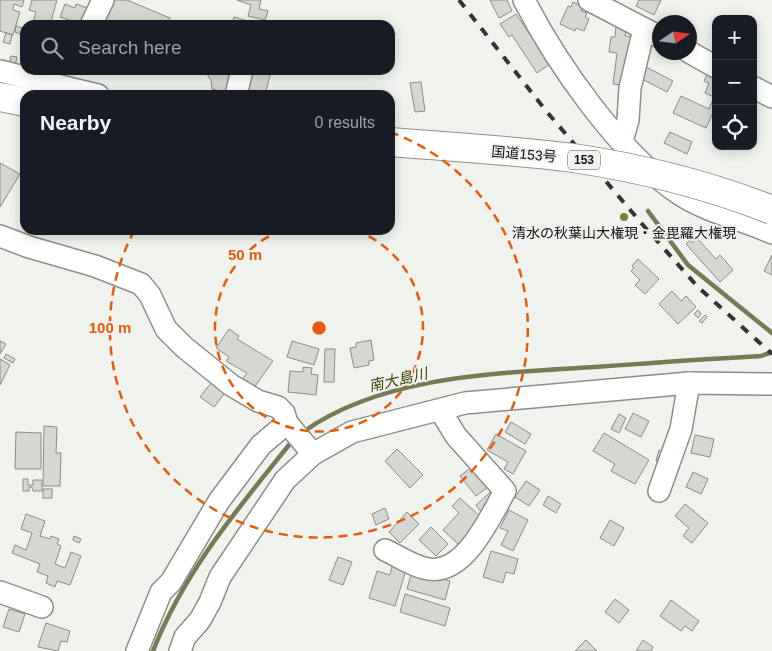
<!DOCTYPE html>
<meta charset="utf-8">
<style>
body{margin:0;font-family:Helvetica,"Noto Sans JP",sans-serif;background:#242831;color:#f1f3f6}
.controls{position:absolute;right:15px;top:15px;display:grid;overflow:hidden;border-radius:10px;box-shadow:0 2px 12px #0003}
.controls button{width:45px;height:45px;display:grid;place-items:center;padding:0;border:0;border-bottom:1px solid #363941;background:#171b24;color:#f1f3f6;font:25px sans-serif}
.compass{position:absolute;left:652px;top:15px;width:45px;height:45px;border-radius:50%;background:#171b24;box-shadow:0 2px 12px #0003;rotate:77deg}
.list{margin:0;padding:0;list-style:none}
h2{display:flex;justify-content:space-between;align-items:center;height:65px;margin:0;padding:0 20px;font-size:21px}
h2 small{font-size:16px;font-weight:400;color:#9ea1a6}
.icon{flex:none;width:28px;height:28px;fill:none;stroke:currentColor;stroke-width:2;stroke-linecap:round;stroke-linejoin:round}
.map{position:relative;flex:none;width:772px;height:651px;overflow:hidden}
.search{position:absolute;background:#171b24;box-shadow:0 2px 12px #0003;left:20px;top:20px;width:375px;height:55px;display:flex;align-items:center;gap:12px;box-sizing:border-box;padding:0 18px;border-radius:15px;color:#9ea1a6;font-size:19px}
.panel{position:absolute;background:#171b24;box-shadow:0 2px 12px #0003;left:20px;top:90px;width:375px;height:145px;border-radius:15px}
.map>svg:first-child{display:block}
</style>
<div class="map">
<svg width="772" height="651" viewBox="0 0 772 651">
<rect width="100%" height="100%" fill="#f0f2ed"/>
<g fill="none" stroke-linecap="round" stroke-linejoin="round">
<g stroke="#737c54" stroke-width="4.5">
<path d="M648,211L688,265L772,333"/>
<path d="M303,432C383,375 500,373 595,367C650,363 706,359 761,356L772,352"/>
<path d="M153,651C184,571 240,506 293,440"/>
</g>
</g>
<g fill="#d6d7d2" stroke="#8b8c88">
<path d="M0,0H24L22,7L14,4L13,10L20,12L13,35L0,31Z"/>
<path d="M32,0H57L50,25H32L36,12L29,10Z"/>
<path d="M106,0H127L170,18L167,25H95Z"/>
<path d="M237,0H261L259,9L268,11L265,20L248,16L251,5Z"/>
<path d="M490,0H507L512,11L499,18Z"/>
<path d="M639,0H661L654,15L636,6Z"/>
<path d="M573,2L583,7L581,11L587,13L585,17L589,19L584,31L576,28L575,31L560,24L568,6L571,7Z"/>
<path d="M65,4L75,8L76,4L90,9L85,25H70L72,21L60,17Z"/>
<path d="M516,14L550,64L537,73L512,35L509,37L500,24Z"/>
<path d="M234,17L254,23L253,25H231Z"/>
<path d="M16,26L25,29L23,35L15,32Z"/>
<path d="M616,26L626,27L625,36L636,37L629,86L613,84L617,53L609,52L611,37H615Z"/>
<path d="M6,33L12,35L10,44L3,42Z"/>
<path d="M11,56L17,57L15,66L9,65Z"/>
<path d="M644,66L673,81L667,92L638,77Z"/>
<path d="M209,70H230L229,73L232,75L229,89L224,92L212,89L211,80L208,76Z"/>
<path d="M253,70L271,71L265,95L247,92Z"/>
<path d="M707,74L716,78V106L706,128L673,113L681,96L709,109L714,97L705,93L709,83L704,81Z"/>
<path d="M421,82L425,111L415,112L410,83Z"/>
<path d="M670,132L692,142L687,154L664,143Z"/>
<path d="M0,163L20,174L0,207Z"/>
<path d="M697,238L716,259L720,255L733,270L720,282L686,244L690,240L692,243Z"/>
<path d="M772,255V275L764,271Z"/>
<path d="M638,259L659,279L645,294L635,285L640,280L631,271L634,268L632,266Z"/>
<path d="M672,291L681,301L686,296L696,307L678,324L659,304Z"/>
<path d="M698,310L701,314L698,318L694,314Z"/>
<path d="M705,315L707,317L702,323L699,321Z"/>
<path d="M229,329L239,336L237,339L273,361L253,389L241,381L247,373L226,361L229,357L216,348Z"/>
<path d="M371,340L374,360L369,361V365L354,368L350,348L356,347V343Z"/>
<path d="M0,341L6,344L0,354Z"/>
<path d="M292,341L319,349L314,365L287,357Z"/>
<path d="M325,349H335L334,382H324Z"/>
<path d="M6,354L15,359L13,363L4,358Z"/>
<path d="M0,359L10,365L0,385Z"/>
<path d="M303,367L312,368L311,374L318,375L316,395L288,392L290,371L303,372Z"/>
<path d="M214,379L228,389L214,407L200,397Z"/>
<path d="M633,413L649,421L641,437L625,429Z"/>
<path d="M619,414L626,418L619,433L611,429Z"/>
<path d="M511,422L531,434L525,444L505,432Z"/>
<path d="M44,426L57,427L56,453H61L60,486H43Z"/>
<path d="M16,432L41,433V469H15Z"/>
<path d="M604,433L649,460L635,484L611,471L615,464L593,451Z"/>
<path d="M496,434L526,451L513,474L504,469L508,462L487,450Z"/>
<path d="M695,435L714,439L710,457L691,453Z"/>
<path d="M397,449L423,475L410,488L385,461Z"/>
<path d="M659,450L666,453L663,463L656,461Z"/>
<path d="M473,466L489,486L476,496L460,476Z"/>
<path d="M693,472L708,479L701,494L686,487Z"/>
<path d="M23,479H28V485H33V480H42V491H33L32,487H29V491H23Z"/>
<path d="M526,481L540,490L529,506L515,497Z"/>
<path d="M495,488L484,516L476,505Z"/>
<rect x="43" y="489" width="9" height="9"/>
<path d="M548,496L561,504L556,513L543,505Z"/>
<path d="M460,498L483,519L458,544L443,530L459,513L452,506Z"/>
<path d="M685,504L708,523L692,543L683,536L689,528L675,516Z"/>
<path d="M385,508L389,519L376,525L372,514Z"/>
<path d="M509,510L528,520L513,551L501,545L508,531L500,528Z"/>
<path d="M407,512L419,524L400,543L389,532Z"/>
<path d="M26,514L45,521L40,536L50,539L51,536L59,539L57,544L61,546L55,564L65,568L71,552L81,556L70,585L57,581L55,587L46,583L48,576L37,572L40,564L12,553L15,545L26,550L32,533L21,529Z"/>
<path d="M610,520L624,528L614,546L600,538Z"/>
<path d="M431,527L448,544L436,556L419,540Z"/>
<path d="M74,536L81,539L79,543L73,540Z"/>
<path d="M491,551L518,559L514,574L506,572L503,583L483,577Z"/>
<path d="M338,557L352,562L343,585L329,580Z"/>
<path d="M392,566L406,570L395,606L369,598L377,571L390,575Z"/>
<path d="M412,571L450,581L445,600L407,589Z"/>
<path d="M405,594L450,608L445,626L400,612Z"/>
<path d="M615,599L629,610L619,623L605,612Z"/>
<path d="M671,600L699,621L692,631L685,626L681,631L660,616Z"/>
<path d="M9,609L25,614L19,632L3,627Z"/>
<path d="M46,623L70,631L67,642L61,641L58,651L38,647Z"/>
<path d="M586,640L597,651H575Z"/>
<path d="M643,640L653,647L651,651H636Z"/>
</g>
<g fill="none" stroke-linecap="round" stroke-linejoin="round">
<defs>
<g id="minor">
<path d="M524,0C557,64 620,155 681,195C709,213 742,219 772,233"/>
<path d="M589,0L660,37"/>
<path d="M91,25L103,0"/>
<path d="M689,52L716,67"/>
<path d="M0,71L68,88"/>
<path d="M753,87L772,97"/>
<path d="M67,95L68,88L98,95"/>
<path d="M236,95L242,70"/>
<path d="M622,141L628,120L630,88L644,29"/>
<path d="M0,236L29,247L95,266L141,284L150,295L166,329L184,347L231,385L258,401L278,407L284,413L287,423L313,454"/>
<path d="M659,491L681,429L689,383"/>
<path d="M385,550C398,556 411,565 424,568C463,580 490,517 505,491L456,436L440,410"/>
<path d="M0,592L42,607"/>
<path d="M137,651L161,592L171,582L219,501L261,445L287,423"/>
<path d="M180,651L185,637L200,620L210,602L220,577L285,480L313,454L352,432L465,403L689,383L772,384"/>
</g>
<path id="highway" d="M0,97L25,102"/>
</defs>
<use href="#minor" stroke="#8d8e89" stroke-width="24"/>
<use href="#highway" stroke="#8d8e89" stroke-width="30"/>
<use href="#minor" stroke="#fff" stroke-width="21"/>
<use href="#highway" stroke="#fff" stroke-width="28"/>
<path stroke="#333332" stroke-width="4" stroke-dasharray="9 9" stroke-linecap="butt" d="M459,0L547,112L643,225L697,286L772,354"/>
<defs>
<path id="highway-bridge" d="M390,142C451,147 512,150 573,158C641,168 708,185 772,210"/>
</defs>
<use href="#highway-bridge" stroke="#8d8e89" stroke-width="30" stroke-linecap="butt"/>
<use href="#highway-bridge" stroke="#fff" stroke-width="28"/>
</g>
<g fill="none" stroke="#e8590c" stroke-width="2.5" stroke-dasharray="9 6">
<path d="M355 230A104 104 0 1 1 283 230"/>
<path d="M390 132A209 209 0 1 1 134 231"/>
</g>
<circle fill="#758433" stroke="#f0f2ed" stroke-width="2" cx="624" cy="217" r="5"/>
<g text-anchor="middle" stroke-width="4" stroke-linejoin="round" paint-order="stroke">
<rect fill="#f0f2ed" stroke="#555553" stroke-width="1" x="568" y="150.5" width="32" height="19" rx="4"/>
<g font-size="12" font-weight="bold" fill="#121211">
<text x="584" y="164">153</text>
</g>
<g font-size="14" fill="#121211" stroke="#f0f2ed">
<text transform="translate(524 154) rotate(5)" y="5">国道153号</text>
</g>
<g font-size="14" fill="#121211" stroke="#f0f2ed">
<text x="624" y="238">清水の秋葉山大権現・金毘羅大権現</text>
</g>
<g font-size="15" font-style="italic" fill="#3a4400" stroke="#f0f2ed">
<text transform="translate(398 380) rotate(-13)" y="5">南大島川</text>
</g>
</g>
<circle cx="319" cy="328" r="8" fill="#e8590c" stroke="#f0f2ed" stroke-width="2.5"/>
<g font-size="15" text-anchor="middle" font-weight="bold" fill="#e8590c" stroke="#f0f2ed" stroke-width="4" stroke-linejoin="round" paint-order="stroke">
<text x="245" y="260">50 m</text>
<text x="110" y="333">100 m</text>
</g>
</svg>
<div class="controls">
<button>+</button>
<button>−</button>
<button><svg class="icon" aria-label="locate" viewBox="0 0 24 24"><circle cx="12" cy="12" r="6"/><path d="M12 2v4M12 18v4M2 12h4M18 12h4"/></svg></button>
</div>
<svg class="compass" viewBox="-18 -18 36 36"><path d="M0-13l5 13h-10z" fill="#e53935"/><path d="M0 13l5-13h-10z" fill="#9ea1a6"/></svg>
<div class="search"><svg class="icon" aria-label="search" viewBox="0 0 24 24"><circle cx="10" cy="10" r="6"/><path d="M15 15l6 6"/></svg>Search here</div>
<section class="panel">
<h2>Nearby<small>0 results</small></h2>
<ul class="list">
</ul>
</section>
</div>
